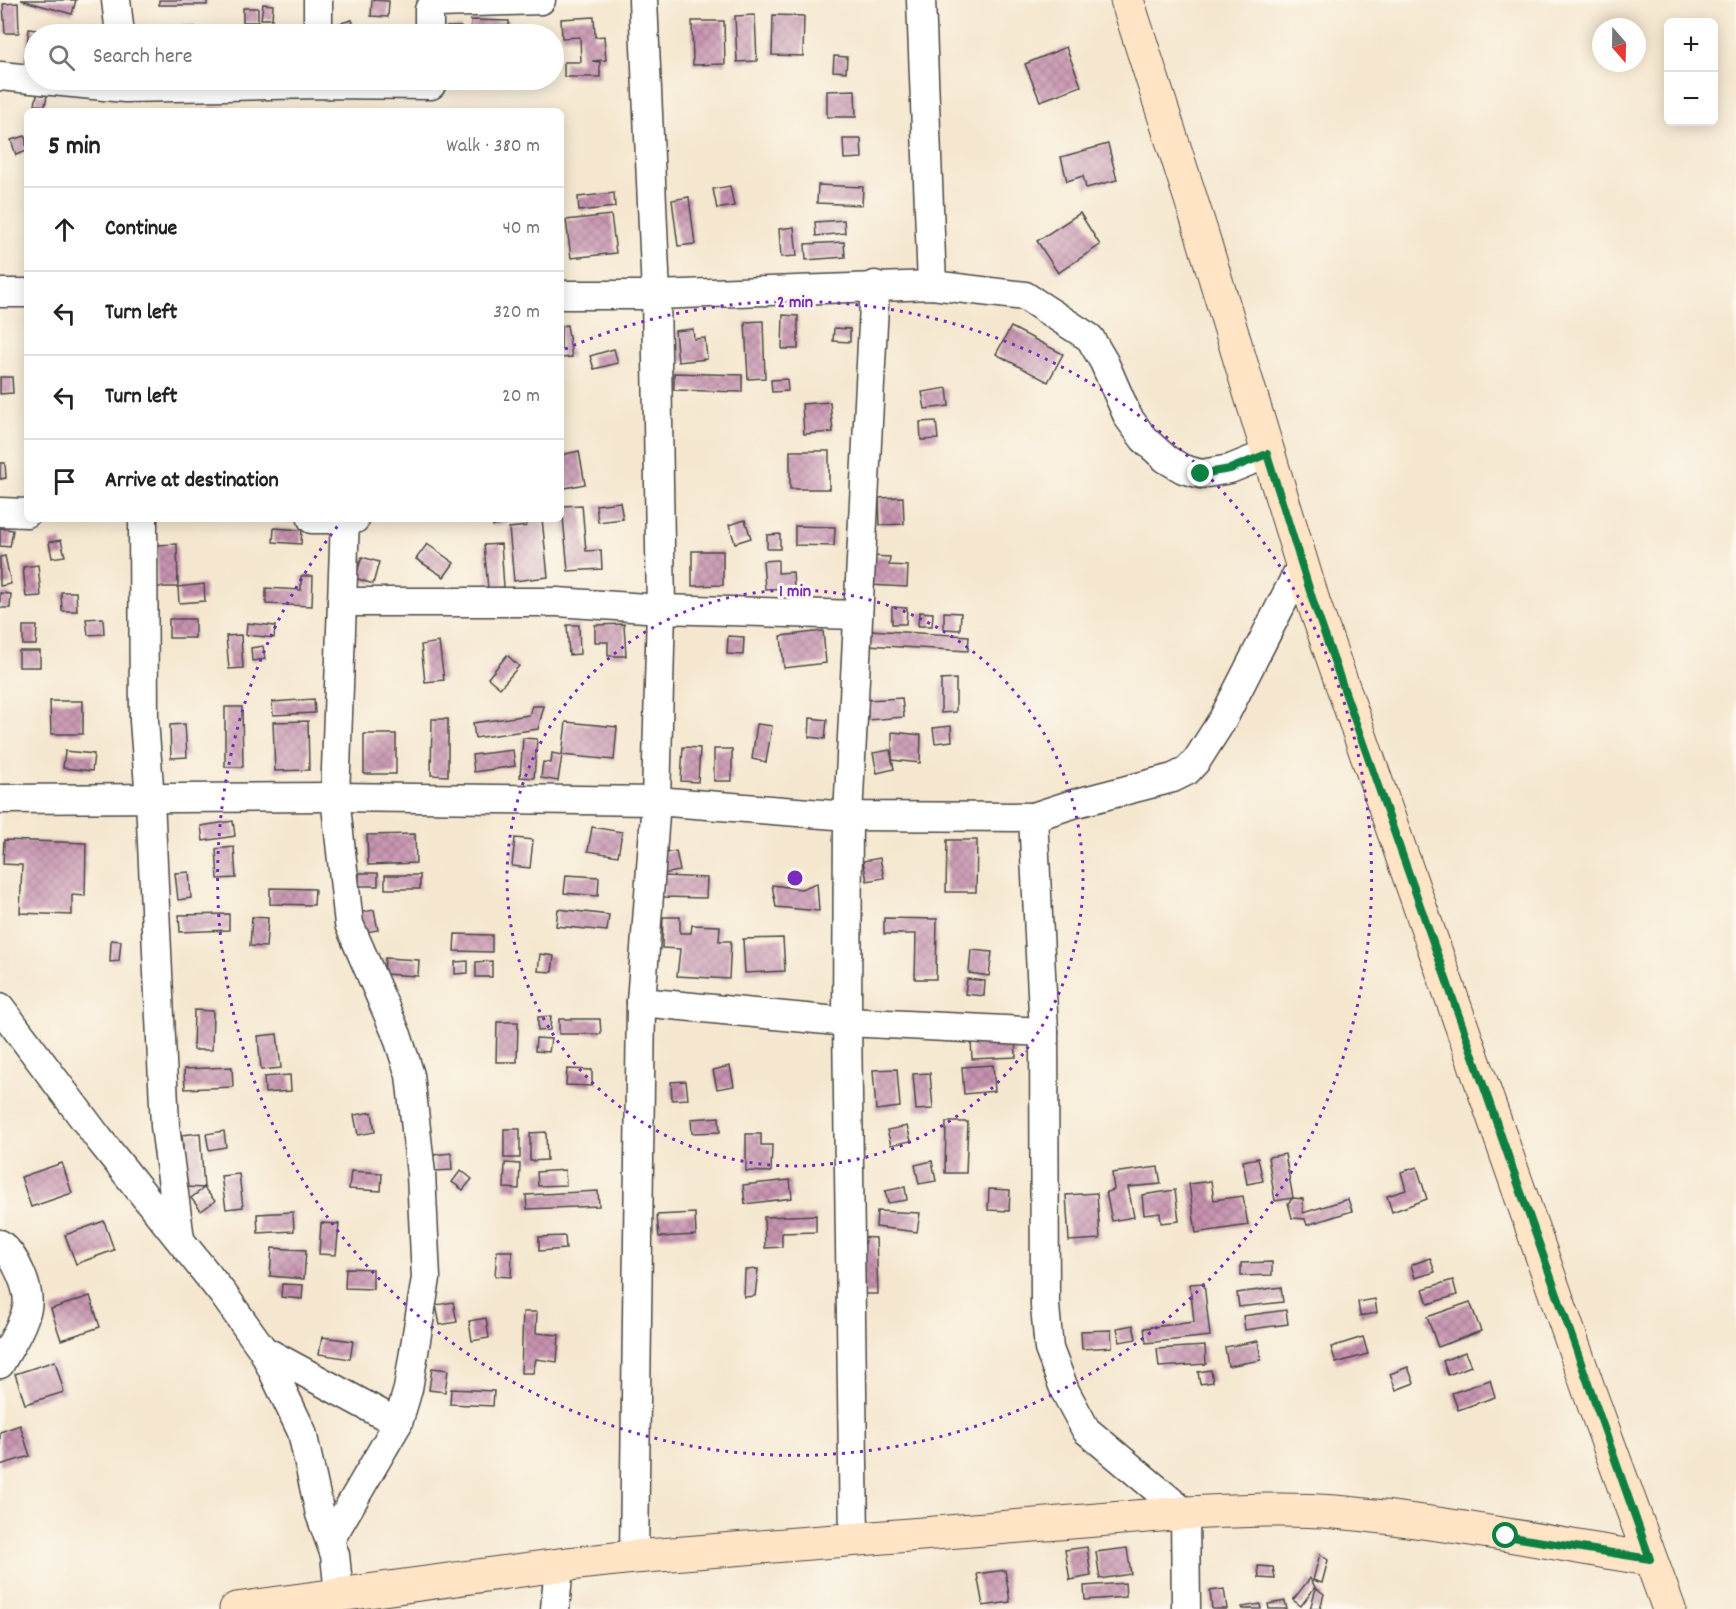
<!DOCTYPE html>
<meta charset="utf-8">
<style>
body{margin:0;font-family:Dekko,sans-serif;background:#f2f2f2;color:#222}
.controls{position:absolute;right:18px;top:18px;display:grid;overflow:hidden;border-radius:9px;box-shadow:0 3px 15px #0003}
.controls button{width:54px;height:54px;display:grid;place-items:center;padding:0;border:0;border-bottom:2px solid #e0e0e0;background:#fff;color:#222;font:30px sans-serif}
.compass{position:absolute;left:1592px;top:18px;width:54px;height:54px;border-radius:50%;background:#fff;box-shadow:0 3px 15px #0003;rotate:160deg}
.stop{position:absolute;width:18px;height:18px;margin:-14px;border:4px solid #0b8043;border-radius:50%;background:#fff}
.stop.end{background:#0b8043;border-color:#fff;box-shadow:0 2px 6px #0008}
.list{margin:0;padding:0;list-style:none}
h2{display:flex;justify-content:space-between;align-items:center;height:78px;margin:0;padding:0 24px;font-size:26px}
h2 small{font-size:20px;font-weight:400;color:#767676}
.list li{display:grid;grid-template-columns:39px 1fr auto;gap:18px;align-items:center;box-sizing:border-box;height:84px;padding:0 24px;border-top:2px solid #e0e0e0}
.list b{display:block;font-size:22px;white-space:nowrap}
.list em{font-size:20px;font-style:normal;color:#767676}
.icon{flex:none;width:33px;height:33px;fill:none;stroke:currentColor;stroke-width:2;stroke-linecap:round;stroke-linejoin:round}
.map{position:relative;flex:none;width:1736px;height:1609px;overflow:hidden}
.search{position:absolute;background:#fff;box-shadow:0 3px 15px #0003;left:24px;top:24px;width:540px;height:66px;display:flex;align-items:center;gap:15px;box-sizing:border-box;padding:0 21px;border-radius:33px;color:#767676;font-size:22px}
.panel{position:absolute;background:#fff;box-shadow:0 3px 15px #0003;left:24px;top:108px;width:540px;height:414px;border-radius:9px}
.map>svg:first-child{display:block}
</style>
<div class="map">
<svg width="1736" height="1609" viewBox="0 0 1736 1609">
<defs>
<pattern id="building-cross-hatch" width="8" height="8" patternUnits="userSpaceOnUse" patternTransform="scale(1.5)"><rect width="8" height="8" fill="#c793b0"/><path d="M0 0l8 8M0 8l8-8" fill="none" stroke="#a2788f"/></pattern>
</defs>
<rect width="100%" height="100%" fill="#fbf7ec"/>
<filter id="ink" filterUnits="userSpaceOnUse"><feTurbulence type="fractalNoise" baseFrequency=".0167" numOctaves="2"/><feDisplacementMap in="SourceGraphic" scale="12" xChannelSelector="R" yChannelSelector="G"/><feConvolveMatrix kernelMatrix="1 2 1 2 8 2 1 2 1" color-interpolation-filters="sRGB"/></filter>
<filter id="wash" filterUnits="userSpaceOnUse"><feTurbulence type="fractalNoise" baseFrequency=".008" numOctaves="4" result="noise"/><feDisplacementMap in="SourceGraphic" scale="24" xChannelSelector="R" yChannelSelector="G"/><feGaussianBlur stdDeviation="1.35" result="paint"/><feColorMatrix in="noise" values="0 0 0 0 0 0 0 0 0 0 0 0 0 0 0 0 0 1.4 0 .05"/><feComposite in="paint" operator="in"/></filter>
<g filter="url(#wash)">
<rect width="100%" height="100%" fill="#f5e7cf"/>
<g id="blocks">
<g fill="url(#building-cross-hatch)">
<path d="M21,0H76L72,14Z"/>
<rect x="159" y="0" width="48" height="5"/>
<path d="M372,0L389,1L388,17L371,16Z"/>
<path d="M18,3L19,33H5L3,4Z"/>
<path d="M263,4L273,5L272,19H261Z"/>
<rect x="243" y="8" width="15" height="14"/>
<path d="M755,15L757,61L737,62L735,16Z"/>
<path d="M773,15L804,16L803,56L772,55Z"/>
<path d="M594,17L595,37L604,36L606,60L592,61L600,62V77H564V62H581L580,37L562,38L561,19Z"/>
<path d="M352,20L356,34H340L337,24Z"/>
<path d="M471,20L509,21V34H470Z"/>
<path d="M692,21H724L725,64L693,65Z"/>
<path d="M195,27V34H157L156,29Z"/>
<rect x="447" y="27" width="14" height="7"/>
<path d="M29,29L43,31V34H34V62L25,61Z"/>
<path d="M50,29L79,30V34H50Z"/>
<path d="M1066,47L1081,86L1040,101L1025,64Z"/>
<path d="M834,56L847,57L846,72L833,71Z"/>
<path d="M855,90L856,117H827V91Z"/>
<path d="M37,94L47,95L45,106L35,105Z"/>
<path d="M225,107V111H210L209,108Z"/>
<path d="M25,136L27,151L16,155L11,140Z"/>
<path d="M843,139H861L862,158L844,159Z"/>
<path d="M1108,144L1117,180L1086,188L1083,176L1067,181L1061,157Z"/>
<path d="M818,185L863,187L862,205L817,203Z"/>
<path d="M730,186L734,206L717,209L713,189Z"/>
<path d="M614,193L615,207L579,211L578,197Z"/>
<path d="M689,197L695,244L678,246L672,200Z"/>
<path d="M1080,213L1100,245L1058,273L1037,241Z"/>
<path d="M611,215L616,253L571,258L566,220Z"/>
<path d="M844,220L845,233L816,236L815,222Z"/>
<path d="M794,227L797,256L781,257L779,229Z"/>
<path d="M844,242L845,257L806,260L805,244Z"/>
<path d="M783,315L798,316V349H782Z"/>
<path d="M763,321L765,378L748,379L745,322Z"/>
<path d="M567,325L572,357L561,358V326Z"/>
<path d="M1011,327L1063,354L1048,382L996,354Z"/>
<path d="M834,328L850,329V342L833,341Z"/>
<path d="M693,329L694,339L705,338L707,359L678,362L675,331Z"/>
<path d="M614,349L618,363L594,369L590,356Z"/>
<path d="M674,373L742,375V392L674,390Z"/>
<path d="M0,377H12L13,393L0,394Z"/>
<path d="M787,379L788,391L772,392L771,380Z"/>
<path d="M947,388L949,406L925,409L922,392Z"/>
<path d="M830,402L833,432L804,434L802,404Z"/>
<path d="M936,421L938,439L921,440L920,422Z"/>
<path d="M579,451L585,484L565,488L561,455Z"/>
<rect x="790" y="451" width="39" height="38"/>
<path d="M0,463H5L6,478L0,479Z"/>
<path d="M903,497L904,524L880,525L879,498Z"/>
<path d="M620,502L623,519L598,522L596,505Z"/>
<path d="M582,505L586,551L601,550L602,569L568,571L562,506Z"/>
<path d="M491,519H510L511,522L493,526Z"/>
<path d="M525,519H542L548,577L514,581L509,528L526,526Z"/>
<path d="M745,520L751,538L735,543L729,525Z"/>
<path d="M795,526L835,527L834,546L795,545Z"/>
<path d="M0,528L13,530L10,547L0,546Z"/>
<path d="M274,528L302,530L301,544L273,542Z"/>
<path d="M780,534V549H767V535Z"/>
<path d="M61,540L65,556L52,558L49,542Z"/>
<path d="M177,544L178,587L204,584L205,601L179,603L178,587H157V545Z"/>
<path d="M427,544L454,563L444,577L416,559Z"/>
<path d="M501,544L504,587L488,589L484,545Z"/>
<path d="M692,551H723V585L692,586Z"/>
<path d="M5,556L11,584L0,586V557Z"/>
<path d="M871,556L890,557L889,565L908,566L907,587L869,585Z"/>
<path d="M362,557L379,562L373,584L355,578Z"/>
<path d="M778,560V573L793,572L794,588L765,589L763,561Z"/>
<path d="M38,565L41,596L26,597L23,567Z"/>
<path d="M301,576H313L312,606L266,604V588L301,590Z"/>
<path d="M61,592H76L77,611H62Z"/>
<path d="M0,593L11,594L10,608H0Z"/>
<path d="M892,607L907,608L906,624H892Z"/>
<path d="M919,612L933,613L932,626H918Z"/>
<path d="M944,612L961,613L960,630L944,629Z"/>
<path d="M103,618L104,634L88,635L86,619Z"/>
<rect x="169" y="619" width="26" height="19"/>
<path d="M247,623L275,626L274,638L246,635Z"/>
<path d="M624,624L626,656H608V642H595V625Z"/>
<path d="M567,625H579L580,654L569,655Z"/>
<path d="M23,626H37L36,645H23Z"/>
<path d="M869,630L969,636L968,651L868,645Z"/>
<path d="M823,631L826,663L784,668L781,636Z"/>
<path d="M241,635L243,668L229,669L226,636Z"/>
<path d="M728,636L744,637L743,655L727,654Z"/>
<path d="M439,642L444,680L425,682L421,645Z"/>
<path d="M263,646L265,659L252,661L251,648Z"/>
<rect x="19" y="651" width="21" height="16"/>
<path d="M507,655L519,666L500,688L488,678Z"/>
<path d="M956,679V712L941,713V680Z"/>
<path d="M902,698L904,717L868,720L867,700Z"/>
<path d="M314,699L315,713L273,715L272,702Z"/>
<path d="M50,701H83V734H51Z"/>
<path d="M532,706H544L538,729L475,738L473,723L529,715Z"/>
<path d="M225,707H242L243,767H225Z"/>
<path d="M810,718L827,720L825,739L809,737Z"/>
<path d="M432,719H448V776L431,775Z"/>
<path d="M308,721L309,770L275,771L273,722Z"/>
<path d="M566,722L617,727L614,760L562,755Z"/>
<path d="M185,724L187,757L171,758L170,725Z"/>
<path d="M757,724L772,726L766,762L752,759Z"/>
<path d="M951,726L952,741L935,743L933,728Z"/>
<path d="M892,732L921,735L920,763L892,760Z"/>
<rect x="364" y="734" width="32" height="40"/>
<path d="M523,738L537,739L534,778L520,777Z"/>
<path d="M683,747L700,748L698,782L681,781Z"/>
<rect x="714" y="749" width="18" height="32"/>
<path d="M513,750L515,766L474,772L472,755Z"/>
<path d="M890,750L894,769L877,773L873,753Z"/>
<path d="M65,751L94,754L92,771L63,768Z"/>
<path d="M552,753L562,755L558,781L541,778L543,762L551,763Z"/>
<path d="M233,821L235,836L203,841L201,826Z"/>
<path d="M592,827L622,832L618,856L588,851Z"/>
<path d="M415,834L416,863L368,865L367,835Z"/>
<path d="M515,838L533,840L530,868L512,866Z"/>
<path d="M4,840L86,843L85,896L72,895V915L20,913L22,865L3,864Z"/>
<path d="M947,840H977L976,892H946Z"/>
<path d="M234,847L236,878L218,879L216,849Z"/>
<path d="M676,851L680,871L663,874L659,854Z"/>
<path d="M880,858L884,878L867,881L863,861Z"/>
<path d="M189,872L191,898L178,900L175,873Z"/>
<rect x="359" y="873" width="19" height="13"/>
<rect x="385" y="875" width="35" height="14"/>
<path d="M566,875L599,877L598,896L564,893Z"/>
<path d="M664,876L707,878L706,898L663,897Z"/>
<path d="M817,883L819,911L776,907L772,885L801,889Z"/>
<path d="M270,888L315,889L314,905L270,904Z"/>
<path d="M558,909L609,915L607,931L556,926Z"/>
<path d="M374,910L378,930L361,933L357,913Z"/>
<path d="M229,914V930L180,932L179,915Z"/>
<path d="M252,917L268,918L266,947L250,946Z"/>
<path d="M663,917H680V933H691L692,925L720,926L719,941H731L729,979L677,976L680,949L662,948Z"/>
<path d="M884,918L937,919L936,979H915L916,934H884Z"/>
<path d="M455,934L492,935V952L454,951Z"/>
<path d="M783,938L785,971L745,973L743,939Z"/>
<path d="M111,940L121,941L119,961L110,962Z"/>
<path d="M971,950L992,952L989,976L969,973Z"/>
<path d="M540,954L554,956L552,972L538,971Z"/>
<path d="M385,958L419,960L418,976L384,974Z"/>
<path d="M468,961V973L455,974V962Z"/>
<path d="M492,961V977H476V962Z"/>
<path d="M967,979L985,981L984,996L965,994Z"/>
<path d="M194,1010L213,1011L212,1050H193Z"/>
<path d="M551,1016L550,1030L538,1031V1017Z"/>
<path d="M559,1019H600L601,1034H559Z"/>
<path d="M497,1022H518L517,1062H496Z"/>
<path d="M277,1034L281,1068L261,1070L258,1036Z"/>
<path d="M1015,1037L1016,1057L972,1059L971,1040Z"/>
<path d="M536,1038L551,1039L549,1052L535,1051Z"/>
<path d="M993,1065L995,1091L964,1094L962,1067Z"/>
<path d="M730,1066L734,1086L717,1089L713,1070Z"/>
<path d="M232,1067L233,1087L185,1089L184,1069Z"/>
<path d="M567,1069L592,1070V1086L566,1085Z"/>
<path d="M897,1069L900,1107L876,1110L873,1070Z"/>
<path d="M930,1073L933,1109L916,1110L913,1074Z"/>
<path d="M290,1075L291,1091L265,1093L264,1077Z"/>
<path d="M686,1081L688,1099L672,1100L671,1082Z"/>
<path d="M372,1112L375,1132L358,1135L354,1115Z"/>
<path d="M719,1117L720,1132L692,1133L691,1119Z"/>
<path d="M946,1122H968L966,1173H945Z"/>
<path d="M907,1126L911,1141L891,1145L887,1130Z"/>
<rect x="504" y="1129" width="16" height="29"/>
<path d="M224,1131L226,1147L209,1150L206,1134Z"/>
<path d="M546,1132L547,1160L530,1161V1133Z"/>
<path d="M200,1133L204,1188L215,1201L201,1211L191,1198L204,1188L186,1187L182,1135Z"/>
<path d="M746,1134H761V1145H772L771,1172L746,1171Z"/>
<path d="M451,1153L452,1170L435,1171L433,1155Z"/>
<path d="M1285,1154L1293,1198L1275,1201L1268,1157Z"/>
<path d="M1258,1158L1263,1181L1247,1184L1243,1161Z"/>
<path d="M932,1161L936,1181L919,1184L915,1165Z"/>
<path d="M62,1163L72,1193L31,1207L21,1177Z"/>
<path d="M505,1163L520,1164L519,1189L504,1188Z"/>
<path d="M1158,1167L1161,1184L1128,1187L1134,1217L1112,1221L1106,1192L1114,1190L1112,1173Z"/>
<path d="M1417,1167L1427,1199L1392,1212L1387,1196L1406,1190L1401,1172Z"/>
<path d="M461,1170L472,1179L463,1190L452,1182Z"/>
<path d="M565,1170L566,1185L538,1186L537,1172Z"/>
<path d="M351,1171L382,1173L381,1191L349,1189Z"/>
<path d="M239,1174L243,1207L226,1209L221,1176Z"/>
<path d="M790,1180L792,1198L745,1204L743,1185Z"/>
<path d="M1211,1181L1214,1200L1243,1196L1248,1225L1196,1233L1189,1184Z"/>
<path d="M905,1187L907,1200L888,1203L885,1191Z"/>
<path d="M989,1189L1010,1190L1009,1211L988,1210Z"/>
<path d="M1175,1190L1179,1221L1161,1223L1160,1213L1144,1215L1142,1195Z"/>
<path d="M598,1191L599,1206L527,1209L526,1195Z"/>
<path d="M1097,1193L1100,1239L1069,1241L1066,1195Z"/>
<path d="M1293,1198L1303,1199V1213L1348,1199L1352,1211L1307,1225L1305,1219L1292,1218L1288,1203Z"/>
<path d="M877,1211L920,1213L917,1232L876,1227Z"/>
<path d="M293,1212L294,1231L258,1233L257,1214Z"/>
<path d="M695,1213L696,1235L659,1237L657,1215Z"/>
<path d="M816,1215V1232L782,1233V1247L765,1248L764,1217Z"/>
<path d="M104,1221L114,1250L76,1264L65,1235Z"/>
<path d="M321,1223L339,1224L336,1255L319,1254Z"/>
<path d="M565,1236L566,1249L539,1251V1237Z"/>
<path d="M855,1237L876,1238L878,1294H858Z"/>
<path d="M272,1248L306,1250L304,1279L270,1276Z"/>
<path d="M497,1251H512L511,1277L495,1276Z"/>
<path d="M1430,1258L1435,1272L1415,1278L1411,1265Z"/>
<path d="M1272,1262V1275L1241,1276V1263Z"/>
<path d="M346,1268L373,1269V1289L345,1288Z"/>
<path d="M758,1269L755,1296L744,1297L745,1270Z"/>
<path d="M1453,1280L1457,1295L1428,1304L1423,1289Z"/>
<path d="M1204,1283L1210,1336L1146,1343L1144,1328L1194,1322L1190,1284Z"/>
<path d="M282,1284L303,1285L302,1299L281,1297Z"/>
<path d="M1281,1287L1283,1302L1239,1307L1237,1293Z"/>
<path d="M90,1296L100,1327L61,1340L51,1309Z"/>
<path d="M1375,1299L1377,1313L1360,1316L1358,1302Z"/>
<path d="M453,1302L457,1322L440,1325L436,1305Z"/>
<path d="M1470,1302L1481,1331L1438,1347L1427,1317Z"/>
<path d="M1286,1310L1288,1324L1245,1330L1243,1316Z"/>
<path d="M523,1312H537L536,1333L559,1335L557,1362L536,1359L533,1373H521Z"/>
<path d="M486,1318L489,1338L472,1341L469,1321Z"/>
<path d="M1133,1325L1136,1339L1120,1342L1117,1328Z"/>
<path d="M1111,1330L1112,1347L1082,1349L1081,1331Z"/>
<path d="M322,1337L353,1341L350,1359L319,1354Z"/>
<path d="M1363,1337L1368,1354L1336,1363L1331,1347Z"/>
<path d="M1258,1341L1261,1360L1228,1366L1225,1347Z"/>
<path d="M1205,1346L1206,1364L1159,1367L1157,1349Z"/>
<path d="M1465,1352L1471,1366L1448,1375L1443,1361Z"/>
<path d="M55,1361L64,1392L25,1404L15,1374Z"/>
<path d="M1408,1367L1414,1383L1396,1390L1390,1374Z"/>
<path d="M432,1368L448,1370L445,1392L429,1390Z"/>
<path d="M1211,1370L1213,1382L1200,1384L1198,1372Z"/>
<path d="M1490,1380L1495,1397L1458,1410L1452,1393Z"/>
<path d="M451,1389L494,1391L493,1406L450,1404Z"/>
<path d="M20,1425L30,1456L0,1465V1432Z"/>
<path d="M1087,1547L1091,1576L1070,1580L1065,1550Z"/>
<path d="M1127,1548L1131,1574L1100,1579L1096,1552Z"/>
<path d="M1320,1554L1328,1560L1322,1583L1313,1580Z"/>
<path d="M1258,1566L1273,1567L1275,1579L1259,1578Z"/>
<path d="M1005,1570L1010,1602L983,1606L977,1574Z"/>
<path d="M1310,1578L1315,1587L1301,1606L1293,1600Z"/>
<path d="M1125,1583L1126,1597L1085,1600L1084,1586Z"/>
<path d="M1316,1588L1324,1594L1320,1609H1310Z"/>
<path d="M1224,1589L1227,1609H1212L1210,1591Z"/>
<path d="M1285,1601L1287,1609H1269L1268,1604Z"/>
<path d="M1260,1604L1261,1609H1243L1242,1607Z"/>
</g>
</g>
</g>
<g filter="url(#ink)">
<use href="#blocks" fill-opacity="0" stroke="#494744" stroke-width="1.5"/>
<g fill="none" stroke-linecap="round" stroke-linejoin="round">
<defs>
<g id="street">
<path d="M116,0L120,34"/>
<path d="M318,0V34"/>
<path d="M921,0L932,285"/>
<path d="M429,34V10L437,3L541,0"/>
<path d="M0,76L125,88L319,84L431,85"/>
<path d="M0,293H27"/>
<path d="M561,295H656L932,285L1025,296L1090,338L1104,362L1128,417L1144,439L1166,459L1183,469L1201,474L1230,469L1267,454"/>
<path d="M0,512L27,513"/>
<path d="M143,519L144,721L150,799L165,1126L180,1239"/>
<path d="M312,519H355"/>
<path d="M342,602H557L661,609L857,615"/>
<path d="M0,799L335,797L656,801L848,816L1033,817L1044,1032L1045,1306L1049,1349L1065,1391L1086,1430L1185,1513L1186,1609"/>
<path d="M1033,817L1073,804L1173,778L1187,771L1197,760L1223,719L1302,564"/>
<path d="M641,1002L847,1022L1044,1032"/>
<path d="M0,1007L99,1139L223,1294L263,1350L302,1432L320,1514L335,1555L339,1594"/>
<path d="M0,1244C15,1255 31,1290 27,1308C22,1328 10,1346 0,1364"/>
<path d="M263,1350L398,1423"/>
<path d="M854,1539L847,1022L848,816L875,285"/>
<path d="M330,1540L398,1423L408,1389L426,1278L421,1174L410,1075L397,1035L349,924L335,797L345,519"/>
<path d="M634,1557L641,1002L656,801L661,609L656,295L643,0"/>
<path d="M555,1609L559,1565"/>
</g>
<g id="secondary">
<path d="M1127,0L1201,231L1314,604L1592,1399L1669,1609"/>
<path d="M236,1609L559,1565L634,1557L1185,1513C1234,1511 1285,1508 1335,1512C1440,1521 1545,1542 1649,1559"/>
</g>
</defs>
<use href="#street" stroke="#494744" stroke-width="31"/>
<use href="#secondary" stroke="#494744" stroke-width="35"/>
<use href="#street" stroke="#fff" stroke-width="28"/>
<use href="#secondary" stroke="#ffe4c6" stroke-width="33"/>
</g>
</g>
<g fill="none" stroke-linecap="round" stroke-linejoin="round" filter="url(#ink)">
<path stroke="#0b8043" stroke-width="8" d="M1201,474L1230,469L1267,454L1314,604L1650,1559L1506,1536"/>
</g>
<g fill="none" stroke="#7b2cbf" stroke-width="3" stroke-dasharray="3 6">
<circle cx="795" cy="878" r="288"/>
<path d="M565 349A577 577 0 1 1 340 523"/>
</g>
<circle cx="795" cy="878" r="9" fill="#7b2cbf" stroke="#fbf7ec" stroke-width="3"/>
<g font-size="18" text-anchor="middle" font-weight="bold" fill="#7b2cbf" stroke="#fbf7ec" stroke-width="6" stroke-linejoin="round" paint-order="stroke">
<text x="795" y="307">2 min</text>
<text x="795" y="596">1 min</text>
</g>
</svg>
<div class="controls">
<button>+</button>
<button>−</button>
</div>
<svg class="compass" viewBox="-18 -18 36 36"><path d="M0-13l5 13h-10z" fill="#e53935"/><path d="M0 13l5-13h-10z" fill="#767676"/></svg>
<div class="stop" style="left:1506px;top:1536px"></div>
<div class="stop end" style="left:1201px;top:474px"></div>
<div class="search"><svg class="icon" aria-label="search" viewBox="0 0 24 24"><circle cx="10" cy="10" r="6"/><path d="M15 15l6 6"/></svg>Search here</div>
<section class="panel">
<h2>5 min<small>Walk · 380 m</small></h2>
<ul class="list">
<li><svg class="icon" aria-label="ahead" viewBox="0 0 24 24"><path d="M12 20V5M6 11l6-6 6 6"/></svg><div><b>Continue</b></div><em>40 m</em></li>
<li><svg class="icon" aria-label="left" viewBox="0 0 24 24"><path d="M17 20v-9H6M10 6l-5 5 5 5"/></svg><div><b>Turn left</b></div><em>320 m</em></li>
<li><svg class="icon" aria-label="left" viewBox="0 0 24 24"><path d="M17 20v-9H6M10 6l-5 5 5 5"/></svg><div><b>Turn left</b></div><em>20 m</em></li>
<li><svg class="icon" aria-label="arrive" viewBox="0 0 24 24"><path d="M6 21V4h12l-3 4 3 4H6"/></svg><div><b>Arrive at destination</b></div></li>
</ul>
</section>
</div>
